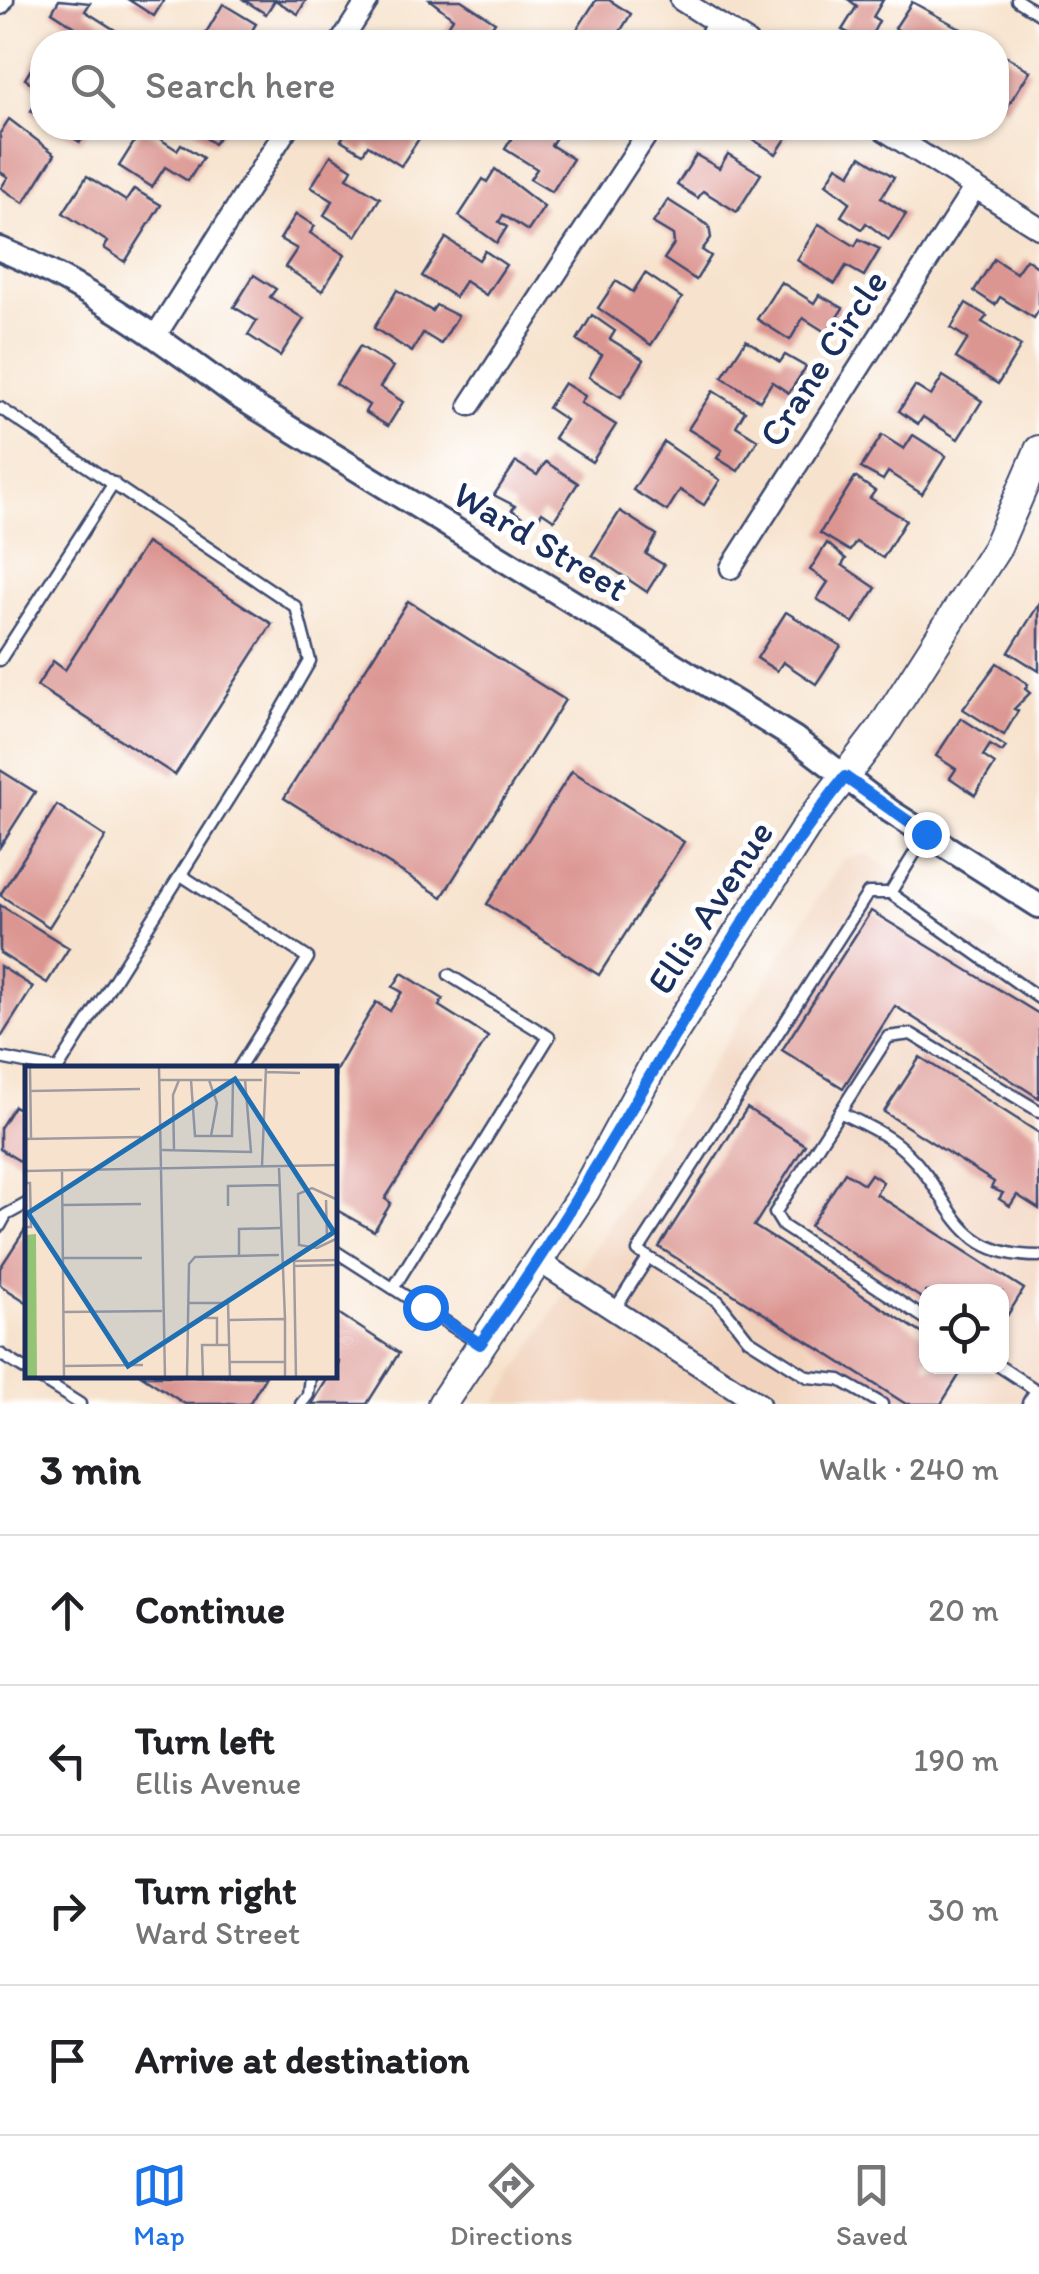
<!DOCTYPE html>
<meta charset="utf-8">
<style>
body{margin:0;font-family:Itim,sans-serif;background:#f2f2f2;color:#202124}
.controls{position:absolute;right:30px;bottom:30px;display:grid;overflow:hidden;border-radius:20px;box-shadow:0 2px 8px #0004}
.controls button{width:90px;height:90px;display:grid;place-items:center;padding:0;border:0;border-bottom:2px solid #e0e0e0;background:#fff;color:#202124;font:50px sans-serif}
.stop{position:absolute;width:30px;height:30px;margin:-22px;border:8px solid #1a73e8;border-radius:50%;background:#fff}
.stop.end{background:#1a73e8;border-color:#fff;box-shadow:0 2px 10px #0008}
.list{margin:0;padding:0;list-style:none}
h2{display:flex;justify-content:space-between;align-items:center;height:130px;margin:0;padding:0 40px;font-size:42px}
h2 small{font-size:32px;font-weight:400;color:#757577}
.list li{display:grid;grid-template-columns:65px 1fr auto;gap:30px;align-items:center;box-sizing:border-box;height:150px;padding:0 40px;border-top:2px solid #e0e0e0}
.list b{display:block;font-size:38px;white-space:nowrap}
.list p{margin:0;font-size:32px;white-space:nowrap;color:#757577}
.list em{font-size:32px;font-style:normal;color:#757577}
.icon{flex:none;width:55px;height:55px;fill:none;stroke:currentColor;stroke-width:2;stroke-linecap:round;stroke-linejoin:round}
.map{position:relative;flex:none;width:1039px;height:1404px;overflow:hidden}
.search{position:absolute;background:#fff;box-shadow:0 2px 8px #0004;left:30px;right:30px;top:30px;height:110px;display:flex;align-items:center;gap:25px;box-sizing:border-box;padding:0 35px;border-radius:40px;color:#757577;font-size:38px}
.sheet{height:730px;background:#fff}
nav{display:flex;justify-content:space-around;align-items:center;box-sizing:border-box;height:140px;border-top:2px solid #e0e0e0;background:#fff;font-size:28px;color:#757577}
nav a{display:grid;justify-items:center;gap:5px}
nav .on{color:#1a73e8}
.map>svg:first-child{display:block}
</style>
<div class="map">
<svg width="1039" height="1404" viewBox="0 0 1039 1404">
<rect width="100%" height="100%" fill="#fff"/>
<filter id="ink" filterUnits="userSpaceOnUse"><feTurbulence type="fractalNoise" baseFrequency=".01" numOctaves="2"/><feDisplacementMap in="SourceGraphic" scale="20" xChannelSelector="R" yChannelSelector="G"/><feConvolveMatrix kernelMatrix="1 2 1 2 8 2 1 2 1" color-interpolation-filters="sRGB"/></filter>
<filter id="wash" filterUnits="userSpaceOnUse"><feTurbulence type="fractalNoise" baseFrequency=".0048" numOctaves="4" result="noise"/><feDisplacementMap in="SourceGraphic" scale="40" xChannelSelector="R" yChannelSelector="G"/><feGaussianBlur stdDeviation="2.25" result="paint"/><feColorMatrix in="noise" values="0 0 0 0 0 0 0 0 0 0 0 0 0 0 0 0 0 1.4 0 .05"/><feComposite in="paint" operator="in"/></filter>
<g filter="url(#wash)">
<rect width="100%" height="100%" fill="#f7e3cd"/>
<path fill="#f2d4be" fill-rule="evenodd" d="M867,854L1039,962V1404H495L843,859ZM926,1292H1002V1366H926Z"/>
<g id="blocks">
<g fill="#dc9692">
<path d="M59,0L90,3L85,11L118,32L112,42H66L75,27L52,12Z"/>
<path d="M129,0H164L154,16Z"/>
<path d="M244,0H275L266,14Z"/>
<path d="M275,0H306L298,14Z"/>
<path d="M430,0H461L495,22L482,42H446L440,39L453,18Z"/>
<path d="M596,0H609L631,14L618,35L629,42H593L576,31Z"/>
<path d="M849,0H883L873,17L879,21L868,42L842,30L857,6Z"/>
<path d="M912,2L972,35L968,42H910L899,36L901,32L895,28Z"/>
<path d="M223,4L256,24L245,42L201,41Z"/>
<path d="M996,50L1030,71L1006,109L996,103Z"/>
<path d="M42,51V91L25,79Z"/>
<path d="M42,92V118L31,111Z"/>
<path d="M9,119L55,154L24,203L1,188L8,177L0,172V133Z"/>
<path d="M57,128H90L80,142Z"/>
<path d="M143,128L177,150L181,144L203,158L188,181L165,167L152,187L119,166Z"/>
<path d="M192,128H225L214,144Z"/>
<path d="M349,128H426L401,166L368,145L363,153L341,140Z"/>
<path d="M518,128L560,131L551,145L573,159L552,192L530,179L537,169L505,149Z"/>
<path d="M718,128H793L776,154L741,132L736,139Z"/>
<path d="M728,154L761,174L737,212L703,191L698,198L677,185L696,155L719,168Z"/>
<path d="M331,155L352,169L347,178L380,198L356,236L324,215L333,201L311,187Z"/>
<path d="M861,156L894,177L881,198L906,214L889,240L866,223L862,229L841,216L850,202L826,184L837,166L850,174Z"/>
<path d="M495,169L544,207L528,231L503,215L499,222L507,227L497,243L459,216L483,179L487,182Z"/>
<path d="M87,176L126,201L134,189L161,205L125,262L104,248L108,242L63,213Z"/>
<path d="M668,200L709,226L711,238L702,250L711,256L696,280L664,259L674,244L673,235L653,223Z"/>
<path d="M296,214L315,226L310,233L345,255L322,291L285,267L297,249L280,239Z"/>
<path d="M819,224L855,246L859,239L880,249L864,276L846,266L835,284L797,260Z"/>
<path d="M446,238L479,260L485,251L506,265L486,295L465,281L455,297L422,276Z"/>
<path d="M994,259L1016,273L1026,259L1039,268V310L1034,318L1000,297L995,305L974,291Z"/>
<path d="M645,273L682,298L651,345L598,308L616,281L633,292Z"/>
<path d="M254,275L276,289L270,297L304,319L280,356L248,335L257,321L234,307Z"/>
<path d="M781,282L814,303L819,295L843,308L827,333L803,318L790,340L757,319Z"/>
<path d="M397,290L432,311L436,305L458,316L441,344L423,333L412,352L374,328Z"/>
<path d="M966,303L987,316L982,322L1021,346L998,384L956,358L968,339L951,328Z"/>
<path d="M592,315L615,331L610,339L644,360L621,397L589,377L602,355L577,340Z"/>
<path d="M746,340L780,362L785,355L806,367L789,393L772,382L760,401L722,377Z"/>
<path d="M360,346L393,367L380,387L403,402L388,426L365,412L369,405L336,384Z"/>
<path d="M943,376L982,401L958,439L923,417L918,424L899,411L915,386L931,396Z"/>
<path d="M564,383L585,396L581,403L616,425L592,462L554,438L566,420L548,408Z"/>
<path d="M713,391L745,411L736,426L758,440L738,471L717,458L722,450L688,429Z"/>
<path d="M882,435L904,449L913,435L946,456L922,494L888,472L883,480L861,468Z"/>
<path d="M664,442L720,480L704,505L680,490L667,511L633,490Z"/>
<path d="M516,462L537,475L546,462L578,483L554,520L542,512L534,525L512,510L515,506L494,495Z"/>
<path d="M855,477L875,491L870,498L906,520L883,558L856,542L850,551L820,533Z"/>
<path d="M620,511L657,535L646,554L664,565L647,592L592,555Z"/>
<path d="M146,543L272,624L175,775L37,686L53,661L65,670Z"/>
<path d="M827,543L846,559L842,565L876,588L853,623L817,599L828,582L810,570Z"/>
<path d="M408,601L565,700L442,897L284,798Z"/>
<path d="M1039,604V671L1009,652Z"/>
<path d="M786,612L841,646L816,684L783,662L777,671L757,658Z"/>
<path d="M997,663L1028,684L1025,689L1030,693L1014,709L1018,711L1004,735L963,709Z"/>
<path d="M961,718L1006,747L1002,752L990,745L983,756L995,764L975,795L950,778L956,769L936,756Z"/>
<path d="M0,770L35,792L0,847Z"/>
<path d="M572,771L684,842L599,975L487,904Z"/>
<path d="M57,805L106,837L49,927L0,895Z"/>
<path d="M0,905L69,948L47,983L0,953Z"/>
<path d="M871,911L1039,1014V1098L895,1006L843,1088L782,1050Z"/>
<path d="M0,966L33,987L2,1036L0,1035Z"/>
<path d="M402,973L443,999L439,1006L488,1037L385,1199L391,1203L374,1231L335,1209V1072L376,1002L390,1011L402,992L393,987Z"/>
<path d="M920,1057L1039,1133V1209L1017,1195L1010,1206L999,1199L1003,1193L991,1188L994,1182L884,1112Z"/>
<path d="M14,1106L28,1114V1166L0,1149V1128Z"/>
<path d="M747,1108L805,1145L754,1226L926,1336V1366H965L941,1404H906L659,1247Z"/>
<path d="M845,1172L864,1184L871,1174L883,1182L876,1194L1024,1289L1002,1324V1292H926V1301L810,1226Z"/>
<path d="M28,1225V1303L0,1285V1268Z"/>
<path d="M335,1311L399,1353L367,1404H312L329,1376H335L339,1361L335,1359Z"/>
<path d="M142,1376H266L249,1404H185Z"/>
</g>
</g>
</g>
<g filter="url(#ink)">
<use href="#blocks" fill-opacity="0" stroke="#3c4a6f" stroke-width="2.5"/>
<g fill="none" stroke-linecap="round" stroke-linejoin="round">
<defs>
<g id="service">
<path d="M1017,0L1039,14"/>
<path d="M0,408L296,607L310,661L253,760L58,1069"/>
<path d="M0,660L114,483"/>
<path d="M181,875L308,958L238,1069"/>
<path d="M890,893L926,835"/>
<path d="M0,1058L56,1069"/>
<path d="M840,1112C862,1124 888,1134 906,1152C955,1198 951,1256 1039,1256"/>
<path d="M0,1226L6,1215L28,1203"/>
<path d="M335,1251L480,1344"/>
<path d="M394,1287L549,1037L449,975"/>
<path d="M615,1309L648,1258"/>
<path d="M926,1319L783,1226L775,1213L888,1037L911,1034L1039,1111"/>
<path d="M0,1354L28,1371"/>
<path d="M999,1366L1039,1392"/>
<path d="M36,1376L80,1404"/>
<path d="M301,1404L308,1395L310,1376"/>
<path d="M882,1404L840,1380L808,1377L748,1339L718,1301L638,1251L868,893H890L1039,998"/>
</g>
<g id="minor">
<path d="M681,0L747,42"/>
<path d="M0,4L3,0"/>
<path d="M341,42L368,0"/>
<path d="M706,42L718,24"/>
<path d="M881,128L1039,228"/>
<path d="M156,335L287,128"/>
<path d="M470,405L651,128"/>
<path d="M731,568L975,187"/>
<path d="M540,1262L759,1404"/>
<path d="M1033,1404L1039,1395"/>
</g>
<path id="tertiary" d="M0,249C87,285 161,339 236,395L794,738L890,811L1039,906"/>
<path id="secondary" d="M442,1404L585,1191L655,1062L808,824L881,729L996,549L1039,450"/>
</defs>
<use href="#service" stroke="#3c4a6f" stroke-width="15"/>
<use href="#minor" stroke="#3c4a6f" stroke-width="25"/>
<use href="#tertiary" stroke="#3c4a6f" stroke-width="28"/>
<use href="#secondary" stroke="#3c4a6f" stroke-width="32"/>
<use href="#service" stroke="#fff" stroke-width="10"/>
<use href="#minor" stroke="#fff" stroke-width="20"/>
<use href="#tertiary" stroke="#fff" stroke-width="22"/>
<use href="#secondary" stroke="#fff" stroke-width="28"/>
</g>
</g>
<g fill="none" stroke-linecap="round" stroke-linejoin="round" filter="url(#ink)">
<path stroke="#1a73e8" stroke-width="12" d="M425,1307L480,1344C613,1162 706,955 845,777L926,834"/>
</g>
<g text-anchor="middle" stroke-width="10" stroke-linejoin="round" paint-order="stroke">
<g font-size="38" fill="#1b2f5e" stroke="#fff">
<text transform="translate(823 358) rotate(-57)" y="13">Crane Circle</text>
<text transform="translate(541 541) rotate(31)" y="13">Ward Street</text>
<text transform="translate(710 907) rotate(-57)" y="13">Ellis Avenue</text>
</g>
</g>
<g transform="translate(25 1066)">
<rect width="312" height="312" fill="#f7e3cd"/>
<path d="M11,168L12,312H0V169Z" fill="#93c475"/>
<path fill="none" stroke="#9f9ba1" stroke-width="2.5" d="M5,1L6,72M134,1L140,312M241,6L275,7M135,14H237M166,14L170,70H207L208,14M184,14L192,37L186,70M5,25L115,23M0,73L116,71M137,84L226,86L220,14M149,84L148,29L154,14M237,100L241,1M254,102L260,253M37,104L39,312M0,105L313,99M0,117H5L6,161H0M301,134L302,171M313,134L287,122L273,128L274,179L292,182L313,172M37,139L116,138M203,140V120L254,119M214,189V163L255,162M38,192H117M269,200L313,199M163,237H203L205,312M38,246L137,245M180,252H192V279M204,254L260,253V312M205,296H260M39,300L118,299M162,312L164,198L170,191L254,189M178,312L177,279H204M271,312L269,195L313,194"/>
<path fill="#1f6fb2" fill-opacity="0.15" stroke="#1f6fb2" stroke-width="5" d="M210,13L309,166L103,300L3,147Z"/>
<rect width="312" height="312" fill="none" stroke="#1b2f5e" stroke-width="5"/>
</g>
</svg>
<div class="controls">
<button><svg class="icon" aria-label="locate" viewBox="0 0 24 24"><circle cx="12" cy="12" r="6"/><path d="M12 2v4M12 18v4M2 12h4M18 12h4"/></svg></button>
</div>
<div class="stop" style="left:425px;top:1307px"></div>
<div class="stop end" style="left:926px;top:834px"></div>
<div class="search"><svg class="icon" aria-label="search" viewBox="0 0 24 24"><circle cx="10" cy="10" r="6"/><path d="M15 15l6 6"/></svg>Search here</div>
</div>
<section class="sheet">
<h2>3 min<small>Walk · 240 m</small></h2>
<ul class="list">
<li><svg class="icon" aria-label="ahead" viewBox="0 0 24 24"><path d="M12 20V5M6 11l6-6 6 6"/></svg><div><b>Continue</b></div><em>20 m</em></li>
<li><svg class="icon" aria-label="left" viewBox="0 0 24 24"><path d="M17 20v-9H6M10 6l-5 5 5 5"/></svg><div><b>Turn left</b><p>Ellis Avenue</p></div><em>190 m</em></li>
<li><svg class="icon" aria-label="right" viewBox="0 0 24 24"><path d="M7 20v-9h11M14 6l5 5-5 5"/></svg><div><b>Turn right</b><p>Ward Street</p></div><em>30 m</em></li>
<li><svg class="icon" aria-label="arrive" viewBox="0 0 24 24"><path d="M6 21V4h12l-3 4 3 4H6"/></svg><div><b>Arrive at destination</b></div></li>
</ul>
</section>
<nav>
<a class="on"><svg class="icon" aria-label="map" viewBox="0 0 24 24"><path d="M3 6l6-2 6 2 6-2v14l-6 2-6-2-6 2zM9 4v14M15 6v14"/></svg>Map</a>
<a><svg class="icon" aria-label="directions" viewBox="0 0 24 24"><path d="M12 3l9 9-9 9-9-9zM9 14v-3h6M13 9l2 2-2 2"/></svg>Directions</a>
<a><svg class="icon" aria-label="saved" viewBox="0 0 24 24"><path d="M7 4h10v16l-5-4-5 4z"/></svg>Saved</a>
</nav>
